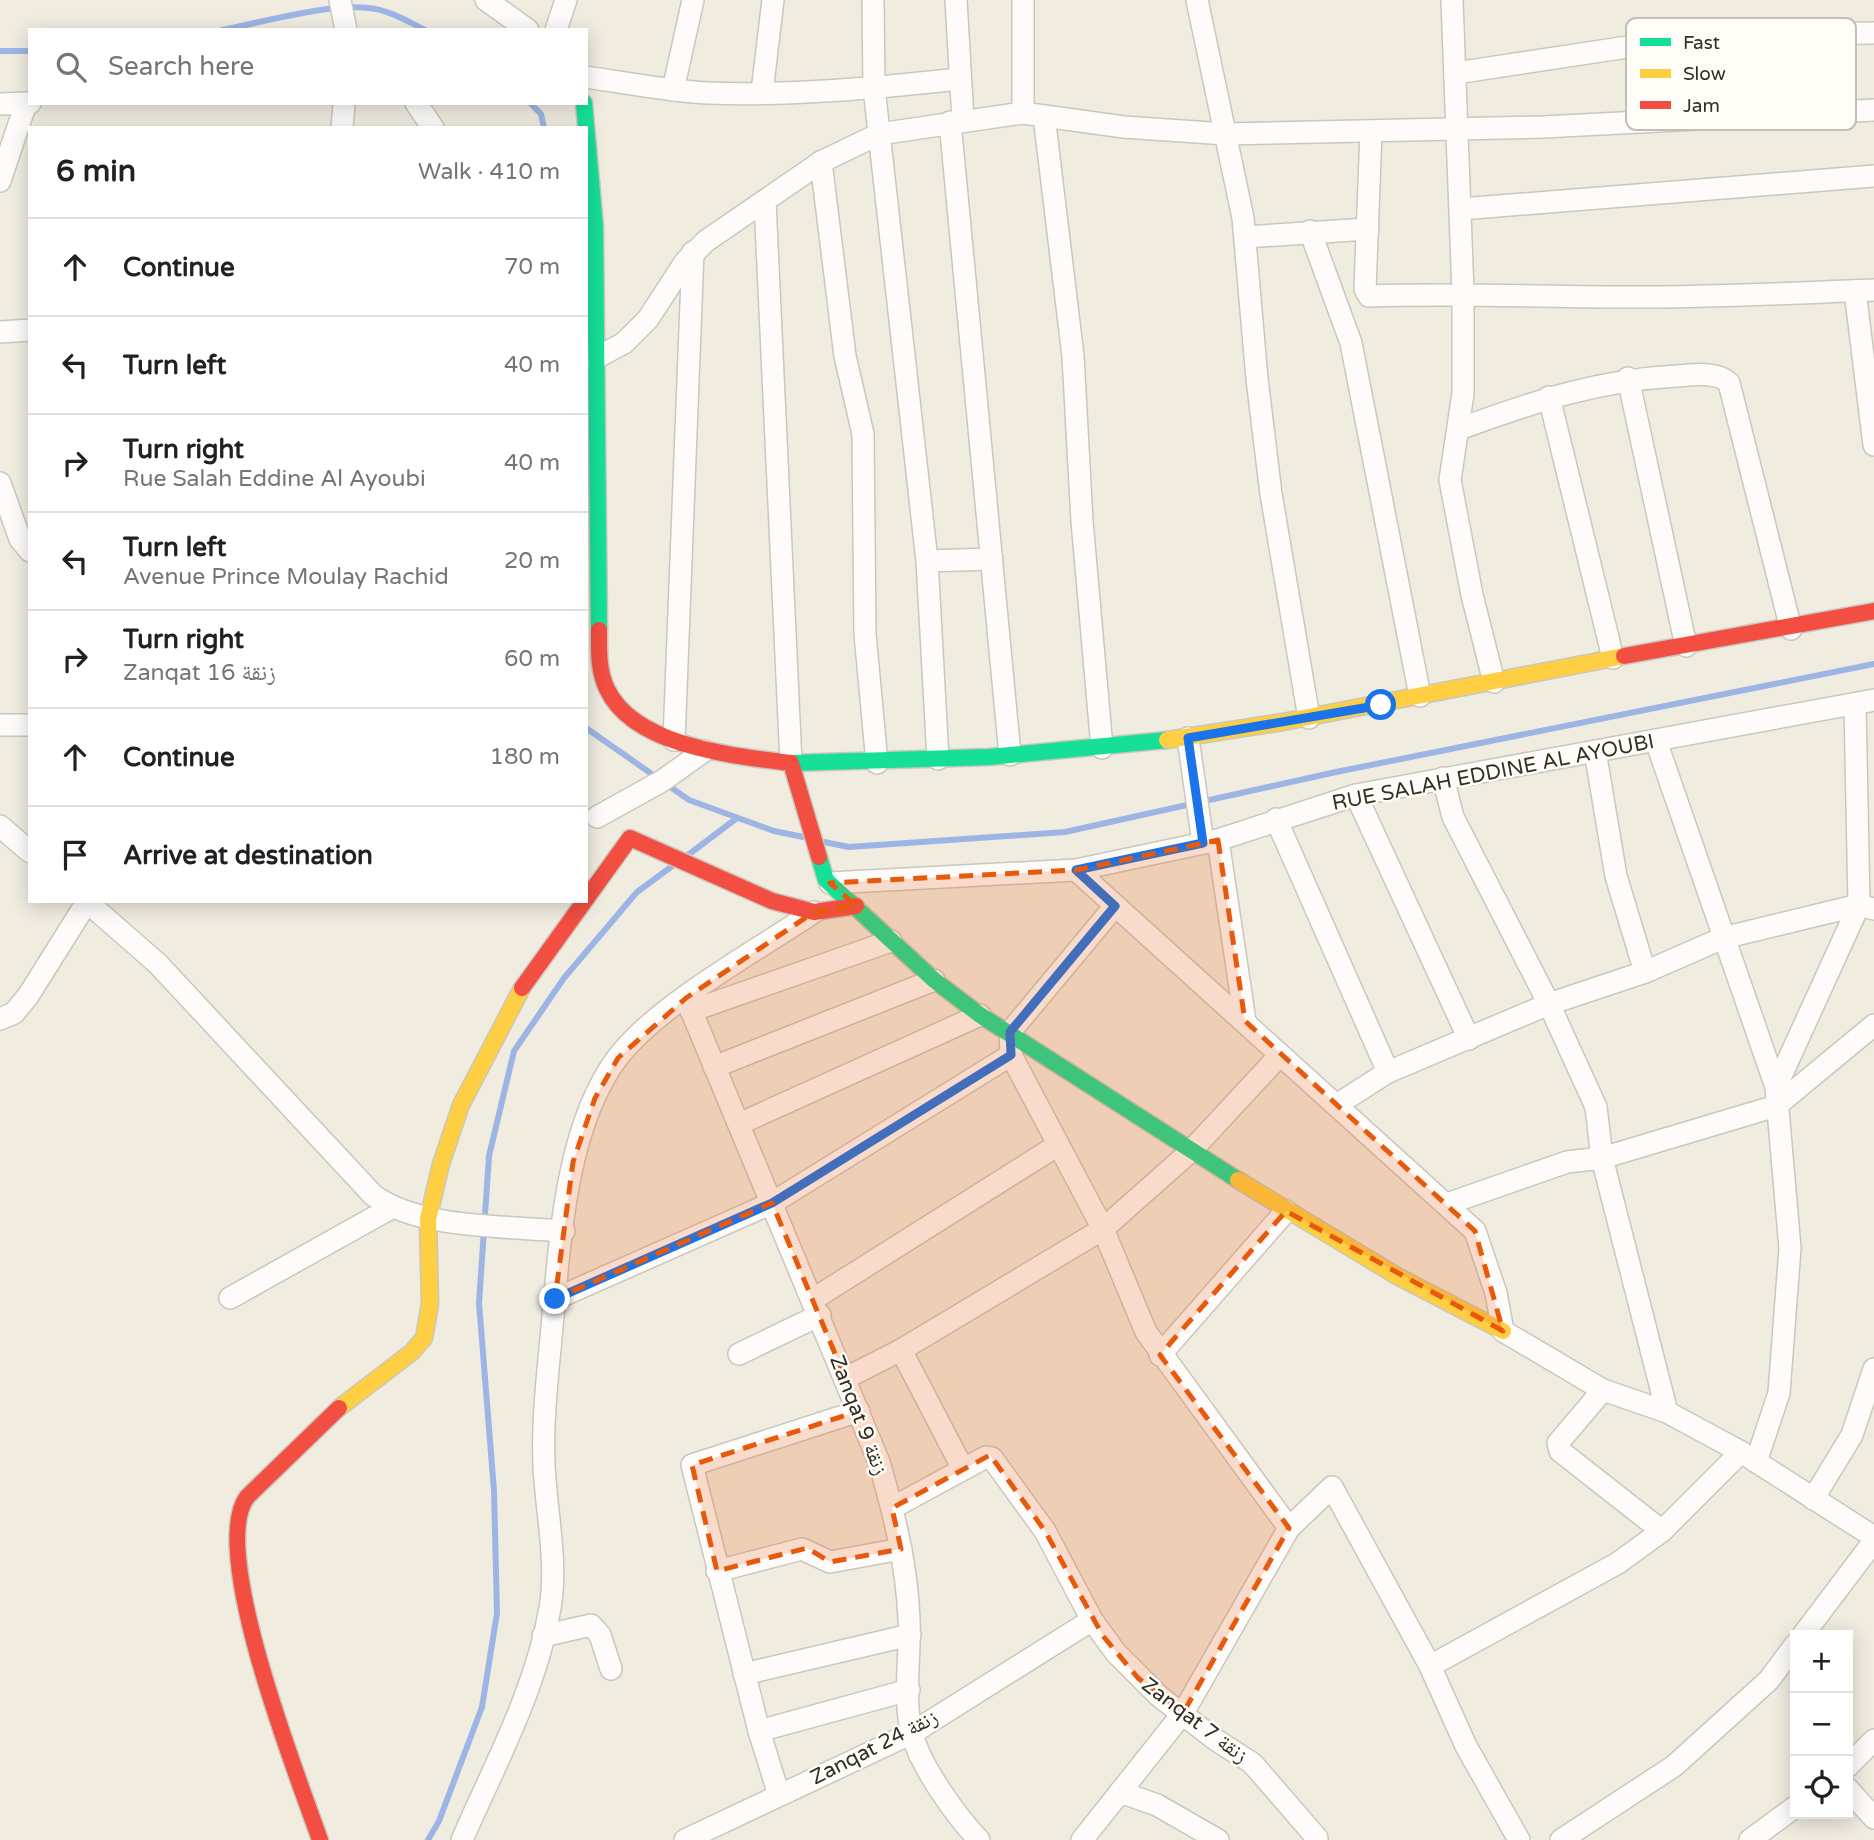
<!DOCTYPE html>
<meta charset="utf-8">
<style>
body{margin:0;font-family:"Varela Round","Noto Naskh Arabic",sans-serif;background:#f6f6f6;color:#202124}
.controls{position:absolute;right:21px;bottom:21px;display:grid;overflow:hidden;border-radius:0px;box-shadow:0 4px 18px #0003}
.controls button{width:63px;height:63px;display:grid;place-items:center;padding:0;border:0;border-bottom:2px solid #e0e0e0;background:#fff;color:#202124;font:35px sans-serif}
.stop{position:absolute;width:21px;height:21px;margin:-16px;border:5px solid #1a73e8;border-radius:50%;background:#fff}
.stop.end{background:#1a73e8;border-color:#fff;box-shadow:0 2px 7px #0008}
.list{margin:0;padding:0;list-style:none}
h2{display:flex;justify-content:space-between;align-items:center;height:91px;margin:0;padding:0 28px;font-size:30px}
h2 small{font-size:23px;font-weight:400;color:#757577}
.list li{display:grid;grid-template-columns:46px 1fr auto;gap:21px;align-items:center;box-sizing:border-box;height:98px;padding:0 28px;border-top:2px solid #e0e0e0}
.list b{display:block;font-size:26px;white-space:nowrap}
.list p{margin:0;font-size:23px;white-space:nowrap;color:#757577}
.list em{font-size:23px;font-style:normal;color:#757577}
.icon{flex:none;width:38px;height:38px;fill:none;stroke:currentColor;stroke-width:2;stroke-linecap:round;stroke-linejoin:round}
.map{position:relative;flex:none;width:1874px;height:1840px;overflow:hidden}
.search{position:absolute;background:#fff;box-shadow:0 4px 18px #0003;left:28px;top:28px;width:560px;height:77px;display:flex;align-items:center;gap:18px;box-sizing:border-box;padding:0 24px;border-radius:0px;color:#757577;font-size:26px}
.panel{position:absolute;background:#fff;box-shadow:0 4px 18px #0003;left:28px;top:126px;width:560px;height:777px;border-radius:0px}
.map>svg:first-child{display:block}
</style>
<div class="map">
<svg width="1874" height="1840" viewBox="0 0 1874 1840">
<rect width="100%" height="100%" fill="#f1ece0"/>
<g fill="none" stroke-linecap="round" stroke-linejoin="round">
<g stroke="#9db5e5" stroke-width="6">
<path d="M222,30C263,22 329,3 369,8C389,10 407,21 425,30"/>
<path d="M0,51H30"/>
<path d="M530,103L541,114L544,128"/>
<path d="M586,728L689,800L774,831L803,837"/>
<path d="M824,842L849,847L1065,832L1336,772L1874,664"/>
<path d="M688,855L737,818"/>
<path d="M428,1840L439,1821L482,1707L497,1613L494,1491L479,1303L489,1156L514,1051L564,978L637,892L671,867"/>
</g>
<defs>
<g id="street">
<path d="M340,0L346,30"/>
<path d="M486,0L528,30"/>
<path d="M873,0L874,88L927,561L938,759"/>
<path d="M956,0L963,120"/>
<path d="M1023,0V113L1044,116L1073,356L1082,521L1102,748"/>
<path d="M1197,0L1243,218L1257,379L1271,494L1309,718"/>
<path d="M1452,0L1463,293V393L1450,480L1472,595L1494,682"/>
<path d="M556,30L566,0"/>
<path d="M1456,73L1654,43L1795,34L1874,33"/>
<path d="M586,77C627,83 667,91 708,93C791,96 876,88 959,79"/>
<path d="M673,90L693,0"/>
<path d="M762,92L773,0"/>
<path d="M416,103L433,128"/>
<path d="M0,104L30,103"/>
<path d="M1044,116L1124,127L1226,134L1543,127L1874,110"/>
<path d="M950,122L1010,755"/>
<path d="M342,128L344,103"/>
<path d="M1371,132L1365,289L1369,296C1458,293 1546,297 1635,297C1715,297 1794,293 1874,290"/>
<path d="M821,162L845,356L863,434L865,634L877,763"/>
<path d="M0,181L26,103"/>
<path d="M765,202L791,763"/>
<path d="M1461,209L1874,176"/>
<path d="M1310,231L1351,343L1420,696"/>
<path d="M1245,237L1368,229"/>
<path d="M1855,291L1874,445"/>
<path d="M0,332L30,330"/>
<path d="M594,359L624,343L648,319L685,262L706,241L821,162L879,134L1023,113"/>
<path d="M1628,378L1686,646"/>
<path d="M1549,397L1613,658"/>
<path d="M1459,429C1533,402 1598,380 1677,376C1693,375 1717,371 1729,383L1791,629"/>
<path d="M0,483L20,539L30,551"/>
<path d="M927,561L992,559"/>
<path d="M0,725H30"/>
<path d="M1188,738L1203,843"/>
<path d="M674,740L693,252"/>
<path d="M1656,741L1776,1087L1790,1248L1779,1393L1756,1462"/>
<path d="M1595,751L1616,876L1645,972"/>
<path d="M1443,778L1453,817L1549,1004L1596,1107L1602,1158L1667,1412"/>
<path d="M1356,795L1469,1039"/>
<path d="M597,817L662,781L704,751"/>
<path d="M1276,819L1388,1072"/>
<path d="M0,826L30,852"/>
<path d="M1218,840L1245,1021"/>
<path d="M1076,870L1475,1231L1496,1293L1503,1331L1603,1390L1667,1412L1741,1452L1874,1537"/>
<path d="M830,883L1076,870L1218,840L1356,795L1874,700"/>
<path d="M86,901L158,964L373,1195C419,1229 506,1226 564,1231"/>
<path d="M1115,906L1010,1032L1011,1055L1103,1229L1146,1332L1289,1528"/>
<path d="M686,998L879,1462C894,1513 907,1566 909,1619C911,1657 902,1700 913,1737C922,1768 956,1816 979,1840"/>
<path d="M691,1011L891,941"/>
<path d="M0,1019L14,1013L28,996L87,902"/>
<path d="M714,1067L934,980"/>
<path d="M1776,1087L1859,905L1855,704"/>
<path d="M1338,1104L1388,1072L1549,1004L1645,972L1723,938L1859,905L1874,909"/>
<path d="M739,1124L980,1015"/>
<path d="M1447,1204L1567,1162L1602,1158L1776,1106L1874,1025"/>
<path d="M230,1298L391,1208"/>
<path d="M555,1299L772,1203L1011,1055"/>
<path d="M812,1300L1058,1145"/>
<path d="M901,1350L963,1469"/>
<path d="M739,1354L820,1315"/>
<path d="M1160,1355L1286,1211"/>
<path d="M846,1378L901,1350L1103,1229L1191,1151L1280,1055"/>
<path d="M1603,1390L1558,1443L1560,1451L1662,1531"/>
<path d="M1813,1499L1852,1435L1874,1369"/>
<path d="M892,1508L986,1457L992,1458L1045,1531L1092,1620L1116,1653L1159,1696L1216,1740L1252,1763L1317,1838"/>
<path d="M717,1571L802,1549L830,1562L901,1549"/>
<path d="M1803,1635L1874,1541"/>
<path d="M543,1636L591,1625L600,1635L611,1669"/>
<path d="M1430,1666L1618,1563L1662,1531L1741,1452"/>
<path d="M744,1674L910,1635"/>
<path d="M759,1731L909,1690"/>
<path d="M1848,1766L1874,1740"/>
<path d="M1848,1789L1874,1818"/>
<path d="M1120,1792L1157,1805L1218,1840"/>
<path d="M779,1795L759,1731L692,1465L859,1411"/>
<path d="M462,1840C495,1764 536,1690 550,1608C558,1562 546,1511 544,1465C542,1419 548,1373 552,1327C560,1243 565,1127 618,1057C659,1004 756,951 814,912"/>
<path d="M685,1840L912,1733L1092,1620"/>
<path d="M1082,1840L1183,1713L1289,1528L1332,1487L1430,1666L1466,1746L1519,1840"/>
<path d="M1561,1840L1674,1766L1769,1680L1795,1645"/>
<path d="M1750,1840L1795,1807"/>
</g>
<g id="fast">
<path d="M584,103L595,227L599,630"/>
<path d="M791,763L989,757L1167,740"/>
<path d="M819,857L826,880L934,980L980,1015L1238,1180"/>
</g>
<g id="slow">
<path d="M1167,740L1283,722L1624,656"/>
<path d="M1238,1180L1397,1276L1503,1331"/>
<path d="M339,1408L412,1352L424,1338L430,1304L428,1219L441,1164L461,1105L522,988"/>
</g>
<g id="jam">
<path d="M599,630C599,650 598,671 607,689C634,747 736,756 791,763L819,857"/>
<path d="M1624,656L1874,611"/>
<path d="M522,988L630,838L772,901L814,912L856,906"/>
<path d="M320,1840C298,1777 208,1550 247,1497L339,1408"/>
</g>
</defs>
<use href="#street" stroke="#cac7bd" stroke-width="24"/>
<use href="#fast" stroke="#cac7bd" stroke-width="19"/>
<use href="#slow" stroke="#cac7bd" stroke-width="19"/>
<use href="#jam" stroke="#cac7bd" stroke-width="19"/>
<use href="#street" stroke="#fdfcfa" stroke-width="21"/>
<use href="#fast" stroke="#16e098" stroke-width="16"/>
<use href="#slow" stroke="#ffcf43" stroke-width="16"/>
<use href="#jam" stroke="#f24e42" stroke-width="16"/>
</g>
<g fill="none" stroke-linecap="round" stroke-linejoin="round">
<path stroke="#1a73e8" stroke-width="9" d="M555,1299L772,1203L1011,1055L1010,1032L1115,906L1076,870L1203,843L1188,738L1381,705"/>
</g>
<path fill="#e8590c" fill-opacity="0.2" stroke="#e8590c" stroke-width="5" stroke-dasharray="14 9" stroke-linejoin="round" d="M1218,840L1245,1021L1475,1231L1503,1331L1286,1211L1160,1355L1289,1528L1183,1713L1138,1678L1103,1636L1045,1531L990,1455L892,1508L901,1549L830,1562L807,1548L717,1571L692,1465L859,1411L772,1203L555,1299L573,1162L595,1098L618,1058L686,998L814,912L856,906L830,883L1076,870Z"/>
<g text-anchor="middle" stroke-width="5" stroke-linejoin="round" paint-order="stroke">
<g font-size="21" fill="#322f26" stroke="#fffdf8">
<text transform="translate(1493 772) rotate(-11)" y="7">RUE SALAH EDDINE AL AYOUBI</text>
<text transform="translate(859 1415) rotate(69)" y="7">Zanqat 9 زنقة</text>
<text transform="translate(1195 1720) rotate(37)" y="7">Zanqat 7 زنقة</text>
<text transform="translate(874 1747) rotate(-27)" y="7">Zanqat 24 زنقة</text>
</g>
</g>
<rect x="1626" y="18" width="230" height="112" rx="10" fill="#fffdf8" stroke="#c2bfb9" stroke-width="2"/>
<rect x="1640" y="38" width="31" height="8" fill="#16e098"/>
<rect x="1640" y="69" width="31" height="9" fill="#ffcf43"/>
<rect x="1640" y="101" width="31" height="8" fill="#f24e42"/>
<g font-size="19" fill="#322f26">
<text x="1683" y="49">Fast</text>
<text x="1683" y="80">Slow</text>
<text x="1683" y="112">Jam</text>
</g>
</svg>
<div class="controls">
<button>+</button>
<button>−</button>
<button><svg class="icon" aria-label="locate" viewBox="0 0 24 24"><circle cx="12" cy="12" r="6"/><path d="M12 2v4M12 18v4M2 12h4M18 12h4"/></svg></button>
</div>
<div class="stop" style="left:1381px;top:705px"></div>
<div class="stop end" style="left:555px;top:1299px"></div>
<div class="search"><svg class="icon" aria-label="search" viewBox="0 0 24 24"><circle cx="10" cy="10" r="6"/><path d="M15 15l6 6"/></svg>Search here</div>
<section class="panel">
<h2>6 min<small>Walk · 410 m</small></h2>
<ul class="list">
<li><svg class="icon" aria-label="ahead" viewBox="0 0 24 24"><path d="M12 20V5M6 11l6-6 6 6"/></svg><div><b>Continue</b></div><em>70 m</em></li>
<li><svg class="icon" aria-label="left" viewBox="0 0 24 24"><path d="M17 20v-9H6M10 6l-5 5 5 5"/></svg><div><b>Turn left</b></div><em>40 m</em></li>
<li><svg class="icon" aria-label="right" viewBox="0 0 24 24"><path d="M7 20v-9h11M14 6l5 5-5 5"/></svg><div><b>Turn right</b><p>Rue Salah Eddine Al Ayoubi</p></div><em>40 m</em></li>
<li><svg class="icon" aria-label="left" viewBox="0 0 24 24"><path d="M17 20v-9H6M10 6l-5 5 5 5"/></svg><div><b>Turn left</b><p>Avenue Prince Moulay Rachid</p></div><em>20 m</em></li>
<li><svg class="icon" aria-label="right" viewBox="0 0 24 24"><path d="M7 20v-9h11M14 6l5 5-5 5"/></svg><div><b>Turn right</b><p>Zanqat 16 زنقة</p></div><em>60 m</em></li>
<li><svg class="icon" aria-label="ahead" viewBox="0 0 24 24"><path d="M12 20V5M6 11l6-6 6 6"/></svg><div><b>Continue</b></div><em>180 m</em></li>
<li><svg class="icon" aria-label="arrive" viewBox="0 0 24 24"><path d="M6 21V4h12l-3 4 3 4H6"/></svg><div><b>Arrive at destination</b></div></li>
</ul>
</section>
</div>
